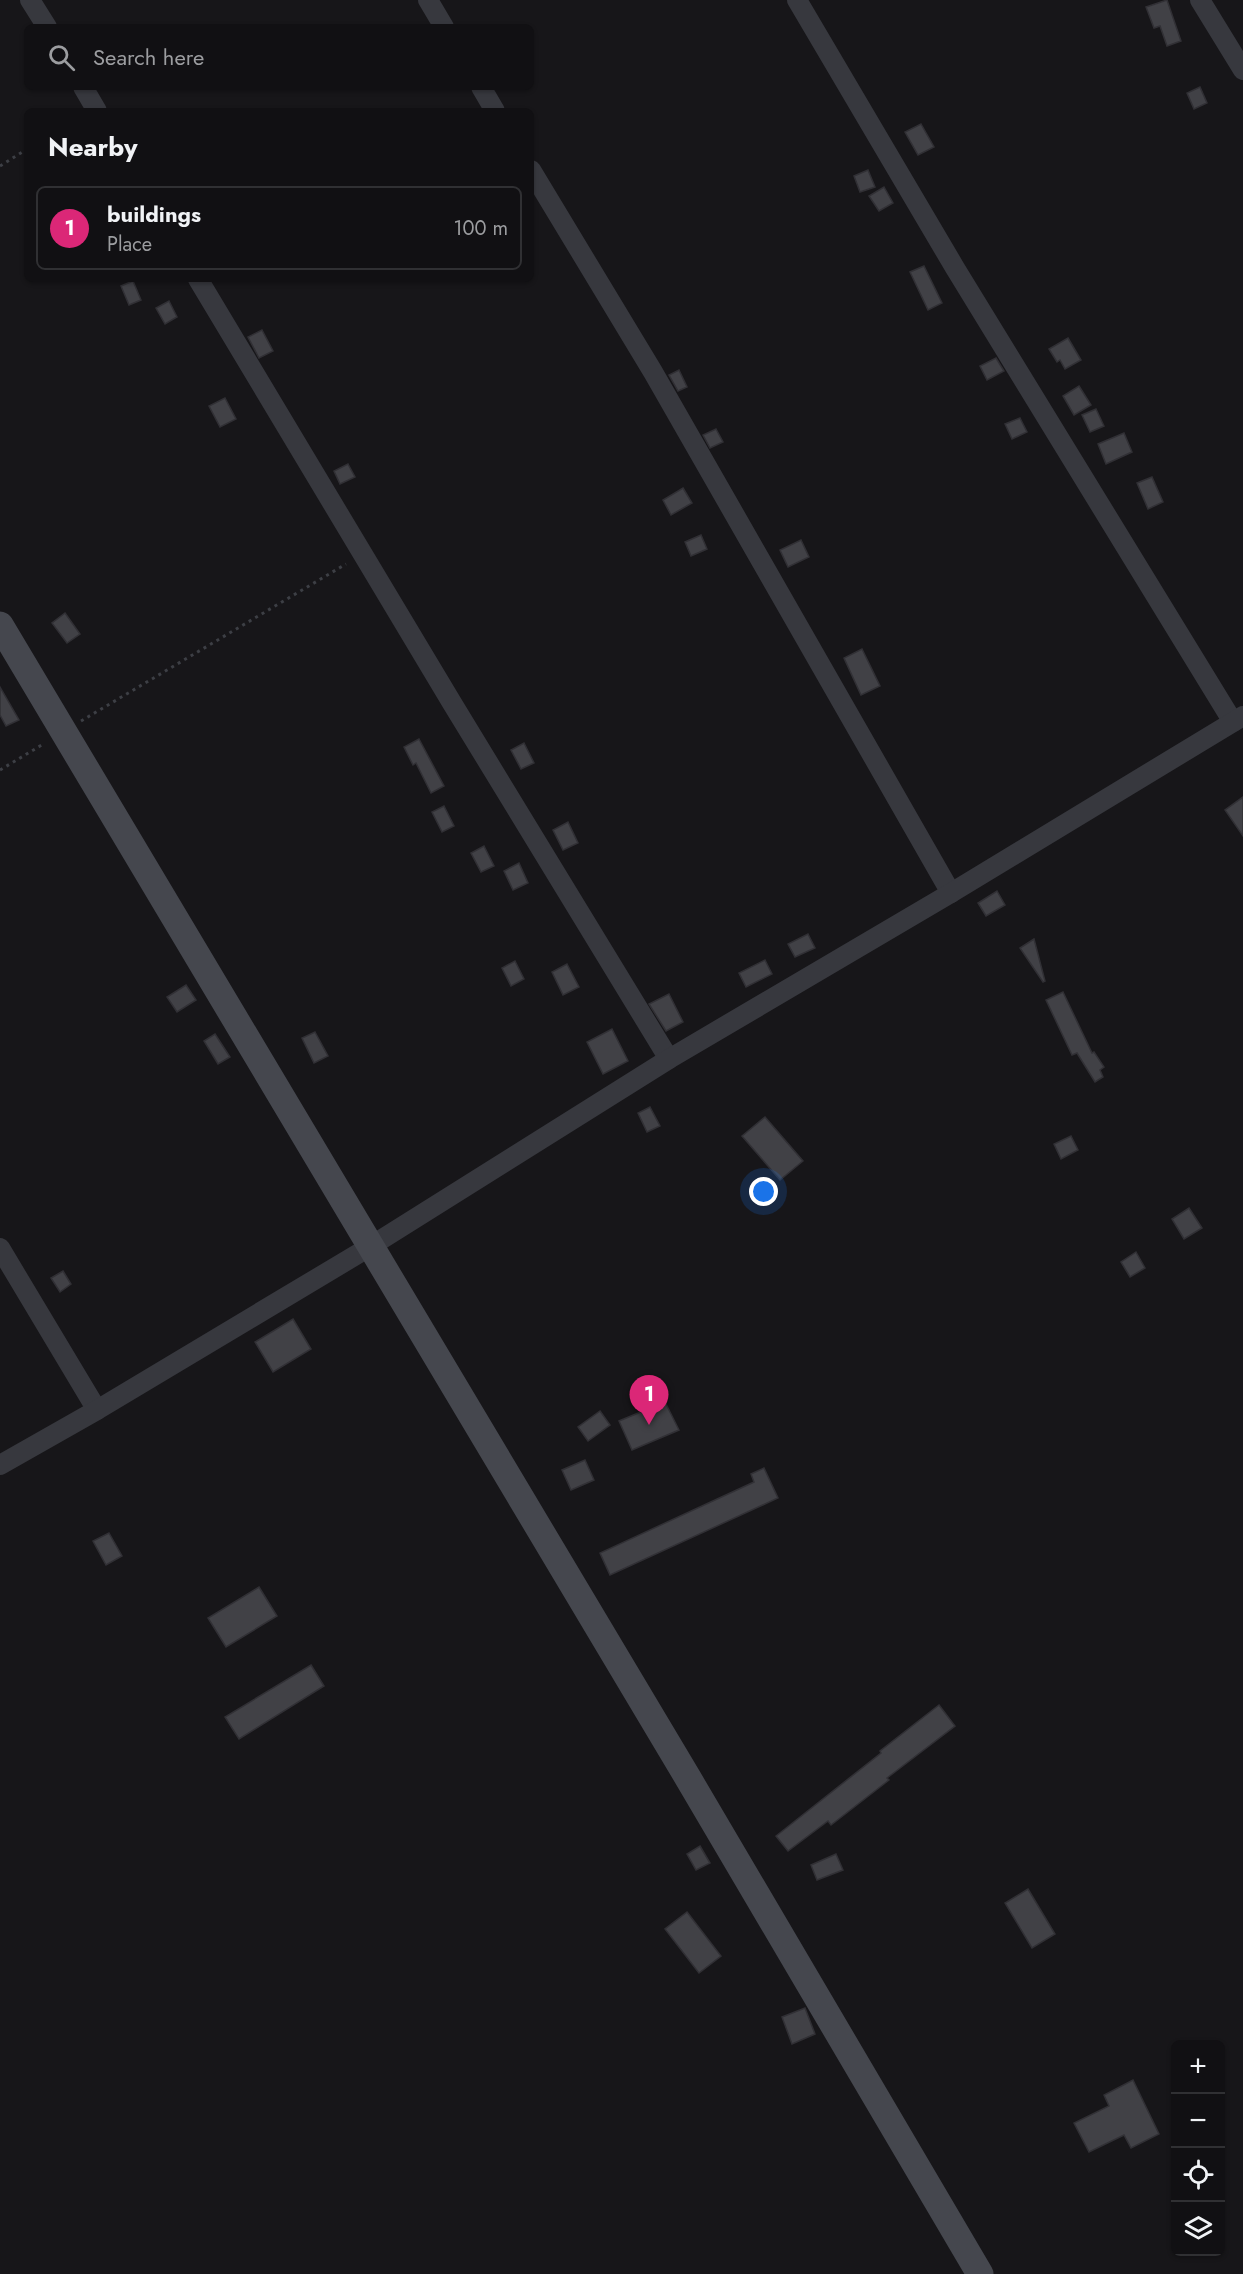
<!DOCTYPE html>
<meta charset="utf-8">
<style>
body{margin:0;font-family:Jost,sans-serif;background:#1e1e21;color:#f1f3f6}
.controls{position:absolute;right:18px;bottom:18px;display:grid;overflow:hidden;border-radius:9px;box-shadow:0 2px 4px #0004}
.controls button{width:54px;height:54px;display:grid;place-items:center;padding:0;border:0;border-bottom:2px solid #303033;background:#111013;color:#f1f3f6;font:30px sans-serif}
.you{position:absolute;left:764px;top:1192px;width:21px;height:21px;margin:-15px;border:4px solid #fff;border-radius:50%;background:#1a73e8;box-shadow:0 0 0 9px #1a73e833}
.badge{display:grid;place-items:center;width:39px;height:39px;border-radius:50%;background:#db2777;color:#fff;font-size:20px;font-weight:700}
.pin{position:absolute;translate:-50% -50px;filter:drop-shadow(0 2px 3px #0008)}
.pin::after{content:'';position:absolute;top:32px;width:21px;height:18px;background:inherit;clip-path:polygon(0 0,100% 0,50% 100%)}
.list{margin:0;padding:0;list-style:none}
h2{display:flex;justify-content:space-between;align-items:center;height:78px;margin:0;padding:0 24px;font-size:26px}
h2 small{font-size:20px;font-weight:400;color:#9c9da0}
.list li{display:grid;grid-template-columns:39px 1fr auto;gap:18px;align-items:center;box-sizing:border-box;height:84px;margin:0 12px 12px;padding:0 12px;border:2px solid #303033;border-radius:9px}
.list b{display:block;font-size:22px;white-space:nowrap}
.list p{margin:0;font-size:20px;white-space:nowrap;color:#9c9da0}
.list em{font-size:20px;font-style:normal;color:#9c9da0}
.icon{flex:none;width:33px;height:33px;fill:none;stroke:currentColor;stroke-width:2;stroke-linecap:round;stroke-linejoin:round}
.map{position:relative;flex:none;width:1243px;height:2274px;overflow:hidden}
.search{position:absolute;background:#111013;box-shadow:0 2px 4px #0004;left:24px;top:24px;width:510px;height:66px;display:flex;align-items:center;gap:15px;box-sizing:border-box;padding:0 21px;border-radius:9px;color:#9c9da0;font-size:22px}
.panel{position:absolute;background:#111013;box-shadow:0 2px 4px #0004;left:24px;top:108px;width:510px;height:174px;border-radius:9px}
.map>svg:first-child{display:block}
</style>
<div class="map">
<svg width="1243" height="2274" viewBox="0 0 1243 2274">
<rect width="100%" height="100%" fill="#171619"/>
<g fill="#414146" stroke="#313035" stroke-width="1.5">
<path d="M1167,0L1181,41L1167,46L1160,26L1154,28L1146,7Z"/>
<path d="M1200,87L1207,103L1194,109L1187,93Z"/>
<path d="M921,124L934,147L918,155L905,132Z"/>
<path d="M868,170L875,187L860,192L854,176Z"/>
<path d="M884,187L893,203L879,211L869,196Z"/>
<path d="M924,266L942,303L928,310L910,272Z"/>
<path d="M133,281L141,300L129,305L121,286Z"/>
<path d="M169,301L177,317L165,324L156,308Z"/>
<path d="M262,330L273,351L259,358L248,337Z"/>
<path d="M1068,338L1081,360L1065,369L1060,360L1057,362L1049,349Z"/>
<path d="M996,358L1004,371L987,380L980,366Z"/>
<path d="M679,370L687,387L678,391L669,375Z"/>
<path d="M1079,386L1091,405L1074,415L1063,396Z"/>
<path d="M225,398L236,419L220,427L209,406Z"/>
<path d="M1096,409L1104,426L1090,432L1082,415Z"/>
<path d="M1020,418L1027,432L1012,439L1005,424Z"/>
<path d="M716,429L723,442L710,448L703,435Z"/>
<path d="M1124,433L1132,452L1106,464L1098,444Z"/>
<path d="M348,464L355,477L340,484L334,471Z"/>
<path d="M1152,477L1163,502L1148,509L1137,483Z"/>
<path d="M683,488L692,503L671,515L663,500Z"/>
<path d="M701,535L707,549L691,556L685,542Z"/>
<path d="M801,540L809,557L788,567L780,550Z"/>
<path d="M65,613L80,634L67,643L52,623Z"/>
<path d="M862,649L880,686L861,695L844,658Z"/>
<path d="M0,687L19,720L6,726L0,715Z"/>
<path d="M419,739L444,786L431,793L416,763L413,765L404,747Z"/>
<path d="M524,743L534,763L521,769L511,750Z"/>
<path d="M1243,797V836L1225,810Z"/>
<path d="M444,806L454,826L442,832L432,812Z"/>
<path d="M568,822L578,843L563,850L553,830Z"/>
<path d="M484,846L494,866L481,872L471,853Z"/>
<path d="M519,863L528,883L513,890L504,871Z"/>
<path d="M997,891L1005,905L986,916L978,903Z"/>
<path d="M808,934L815,948L795,957L788,944Z"/>
<path d="M1034,939L1045,981L1043,982L1020,948Z"/>
<path d="M765,960L772,974L746,987L739,973Z"/>
<path d="M515,961L524,979L511,986L502,968Z"/>
<path d="M567,964L579,987L563,995L552,972Z"/>
<path d="M186,985L196,1000L177,1012L167,997Z"/>
<path d="M1063,992L1092,1053L1094,1052L1104,1067L1100,1070L1103,1077L1095,1082L1077,1053L1072,1055L1046,1000Z"/>
<path d="M669,994L683,1022L666,1031L649,1004Z"/>
<path d="M612,1029L628,1061L603,1074L587,1042Z"/>
<path d="M315,1032L328,1056L314,1063L302,1038Z"/>
<path d="M215,1034L230,1057L218,1064L204,1041Z"/>
<path d="M650,1107L660,1126L647,1132L638,1113Z"/>
<path d="M765,1117L803,1161L780,1180L742,1136Z"/>
<path d="M1071,1136L1078,1150L1061,1159L1054,1144Z"/>
<path d="M1189,1208L1202,1228L1184,1239L1172,1219Z"/>
<path d="M1136,1252L1145,1268L1130,1277L1121,1262Z"/>
<path d="M63,1271L71,1284L60,1292L51,1278Z"/>
<path d="M293,1319L311,1349L273,1372L255,1342Z"/>
<path d="M665,1402L679,1430L632,1450L619,1421Z"/>
<path d="M600,1411L610,1425L588,1441L578,1427Z"/>
<path d="M585,1460L594,1480L571,1490L562,1470Z"/>
<path d="M764,1468L778,1498L610,1575L600,1553L754,1482L751,1474Z"/>
<path d="M109,1533L122,1556L106,1565L93,1541Z"/>
<path d="M259,1587L277,1616L226,1647L208,1618Z"/>
<path d="M311,1665L324,1686L239,1739L225,1717Z"/>
<path d="M939,1705L955,1726L887,1778L889,1780L831,1825L828,1821L788,1851L776,1836L881,1753L880,1751Z"/>
<path d="M700,1846L710,1863L696,1870L687,1854Z"/>
<path d="M836,1854L843,1870L817,1880L811,1865Z"/>
<path d="M1028,1889L1055,1934L1032,1948L1005,1903Z"/>
<path d="M687,1912L721,1956L699,1973L665,1929Z"/>
<path d="M805,2008L815,2034L792,2044L782,2017Z"/>
<path d="M1133,2080L1159,2134L1131,2148L1124,2135L1089,2152L1074,2123L1109,2106L1104,2095Z"/>
</g>
<g fill="none" stroke-linecap="round" stroke-linejoin="round">
<g stroke="#3d3f45" stroke-width="3" stroke-dasharray="3 4.5" stroke-linecap="butt">
<path d="M0,166L27,149"/>
<path d="M81,721L346,564"/>
<path d="M0,770L45,743"/>
</g>
<g stroke="#37383e" stroke-width="20">
<path d="M30,0L47,27"/>
<path d="M428,0L444,27"/>
<path d="M797,0L955,268L1233,722"/>
<path d="M1200,0L1243,70"/>
<path d="M83,87L97,111"/>
<path d="M481,87L495,111"/>
<path d="M531,170L653,372L951,893"/>
<path d="M198,279L452,703L669,1059"/>
<path d="M0,1248L97,1410"/>
<path d="M0,1465L97,1410L371,1246L669,1059L951,893L1243,716"/>
</g>
<path stroke="#45474e" stroke-width="27" d="M0,625L688,1778L980,2274"/>
</g>
</svg>
<div class="controls">
<button>+</button>
<button>−</button>
<button><svg class="icon" aria-label="locate" viewBox="0 0 24 24"><circle cx="12" cy="12" r="6"/><path d="M12 2v4M12 18v4M2 12h4M18 12h4"/></svg></button>
<button><svg class="icon" aria-label="layers" viewBox="0 0 24 24"><path d="M12 4l9 5-9 5-9-5zM3 14l9 5 9-5"/></svg></button>
</div>
<div class="you"></div>
<div class="pin badge" style="left:649px;top:1425px">1</div>
<div class="search"><svg class="icon" aria-label="search" viewBox="0 0 24 24"><circle cx="10" cy="10" r="6"/><path d="M15 15l6 6"/></svg>Search here</div>
<section class="panel">
<h2>Nearby<small></small></h2>
<ul class="list">
<li><span class="badge">1</span><div><b>buildings</b><p>Place</p></div><em>100 m</em></li>
</ul>
</section>
</div>
